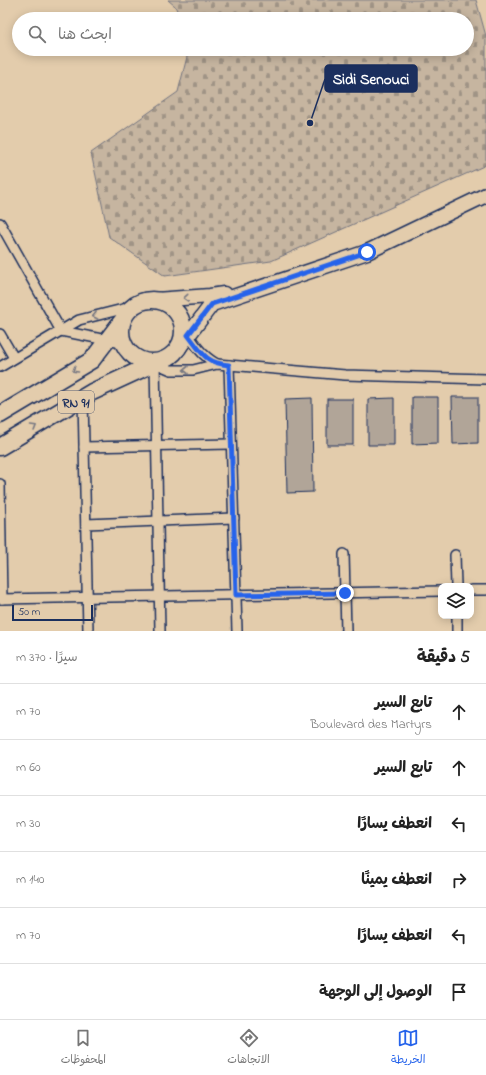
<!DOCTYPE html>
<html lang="ar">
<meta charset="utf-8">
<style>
body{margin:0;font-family:"Indie Flower","Playpen Sans Arabic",sans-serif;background:#f6f6f6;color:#222;direction:rtl}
.controls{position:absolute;right:12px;bottom:12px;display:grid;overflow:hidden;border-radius:8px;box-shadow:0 2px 10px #0003}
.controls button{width:36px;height:36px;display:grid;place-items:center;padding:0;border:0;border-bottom:1px solid #e0e0e0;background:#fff;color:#222;font:20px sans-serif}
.scale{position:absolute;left:12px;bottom:10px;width:81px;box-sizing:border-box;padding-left:4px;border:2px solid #1b2f5e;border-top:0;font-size:11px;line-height:14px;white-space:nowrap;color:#1b2f5e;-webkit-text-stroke:3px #e3ccac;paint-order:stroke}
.stop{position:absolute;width:12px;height:12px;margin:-9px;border:3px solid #2563eb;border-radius:50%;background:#fff}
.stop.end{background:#2563eb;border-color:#fff;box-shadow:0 1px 4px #0008}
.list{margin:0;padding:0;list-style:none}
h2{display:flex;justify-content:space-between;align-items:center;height:52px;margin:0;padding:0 16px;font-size:17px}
h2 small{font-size:13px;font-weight:400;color:#767676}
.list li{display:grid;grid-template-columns:26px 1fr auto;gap:12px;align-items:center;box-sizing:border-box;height:56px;padding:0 16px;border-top:1px solid #e0e0e0}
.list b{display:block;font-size:15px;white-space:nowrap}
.list p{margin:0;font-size:13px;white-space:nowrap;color:#767676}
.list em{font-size:13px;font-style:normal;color:#767676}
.icon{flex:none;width:22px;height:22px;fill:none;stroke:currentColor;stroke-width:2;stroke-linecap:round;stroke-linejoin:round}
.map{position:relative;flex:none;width:486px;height:631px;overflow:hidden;direction:ltr}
.search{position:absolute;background:#fff;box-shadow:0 2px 10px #0003;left:12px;right:12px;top:12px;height:44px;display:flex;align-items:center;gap:10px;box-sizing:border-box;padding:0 14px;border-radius:22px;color:#767676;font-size:15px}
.sheet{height:388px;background:#fff}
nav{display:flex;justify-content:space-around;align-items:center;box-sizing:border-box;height:56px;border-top:1px solid #e0e0e0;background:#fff;font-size:11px;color:#767676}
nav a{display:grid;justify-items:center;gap:2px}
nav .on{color:#2563eb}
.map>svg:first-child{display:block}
</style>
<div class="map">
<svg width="486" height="631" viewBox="0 0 486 631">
<defs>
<pattern id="cemetery-stones" width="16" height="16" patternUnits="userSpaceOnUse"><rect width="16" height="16" fill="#c6b5a0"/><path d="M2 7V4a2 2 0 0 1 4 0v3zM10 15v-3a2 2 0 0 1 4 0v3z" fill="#a09486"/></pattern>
</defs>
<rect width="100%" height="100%" fill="#e3ccac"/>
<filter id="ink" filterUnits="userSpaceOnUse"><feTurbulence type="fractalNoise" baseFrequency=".025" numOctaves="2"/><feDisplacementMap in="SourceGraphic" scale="8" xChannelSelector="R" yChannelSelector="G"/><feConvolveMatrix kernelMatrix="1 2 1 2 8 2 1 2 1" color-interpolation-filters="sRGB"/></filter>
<g filter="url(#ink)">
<path fill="url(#cemetery-stones)" stroke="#70727f" d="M168,0H476L486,36V165L271,261L165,276L109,237L91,153L178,92L189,49H467V19H181L175,6Z"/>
<g fill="#b1a598" stroke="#1b2f5e">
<path d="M412,397H438V443L412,444Z"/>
<path d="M452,397H478V443L453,444Z"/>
<path d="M312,398L313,492L287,493L285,399Z"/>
<path d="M394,398V445H368V399Z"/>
<rect x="327" y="399" width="26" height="46"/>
</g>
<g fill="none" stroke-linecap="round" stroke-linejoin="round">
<defs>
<g id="street">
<path d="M0,223L61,331L122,343"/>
<path d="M182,323C190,339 201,356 217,364"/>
<path d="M0,334L14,358"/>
<path d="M229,365L237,631"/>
<path d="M0,367L79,320L131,307"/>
<path d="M83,398L88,631"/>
<path d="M84,447L231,444"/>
<path d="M0,484L2,599"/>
<path d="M86,524L234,518"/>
<path d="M344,554L346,631"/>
<path d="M455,555L456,586"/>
<path d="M471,590H486"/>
<path d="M0,599L441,591"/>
<path d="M457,616V631"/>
<path d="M160,631L155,363L171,370H193L217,364L345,375L486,379"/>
</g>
<g id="primary">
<path d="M156,300L210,296L224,294"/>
<path d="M178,349L212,304L367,252L486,195"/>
</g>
<g id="highway">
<circle cx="152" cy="331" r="31"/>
<path d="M0,415L92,360L121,322"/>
<path d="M0,447L92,392L155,363"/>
</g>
</defs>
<use href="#street" stroke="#1b2f5e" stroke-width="12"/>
<use href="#primary" stroke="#1b2f5e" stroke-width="17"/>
<use href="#highway" stroke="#1b2f5e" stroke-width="19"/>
<use href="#street" stroke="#e3ccac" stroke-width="9"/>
<use href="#primary" stroke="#e3ccac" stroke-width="14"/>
<use href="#highway" stroke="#e3ccac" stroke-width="16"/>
</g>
<defs><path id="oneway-chevron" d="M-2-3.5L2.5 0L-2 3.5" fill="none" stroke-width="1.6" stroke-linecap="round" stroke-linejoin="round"/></defs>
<g stroke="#757681">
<use href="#oneway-chevron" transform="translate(186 298) rotate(176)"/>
<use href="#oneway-chevron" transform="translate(95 316) rotate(167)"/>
<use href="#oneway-chevron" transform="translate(75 370) rotate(149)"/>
<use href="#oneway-chevron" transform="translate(186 370) rotate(180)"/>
<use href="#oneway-chevron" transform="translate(34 427) rotate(-31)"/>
</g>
</g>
<g fill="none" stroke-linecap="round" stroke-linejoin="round" filter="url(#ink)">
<path stroke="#2563eb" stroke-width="5" d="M345,593L236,595L229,365C205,363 202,353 188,335L212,304L367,252"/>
</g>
<g text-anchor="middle" stroke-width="4" stroke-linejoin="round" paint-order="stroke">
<rect fill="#e3ccac" stroke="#575e75" stroke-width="1" x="58" y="391" width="36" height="22" rx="3"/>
<g font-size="13" font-weight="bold" fill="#1b2f5e">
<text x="76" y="407">RN 91</text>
</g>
</g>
<path fill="none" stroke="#1b2f5e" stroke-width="1.5" d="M310 123L325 79"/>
<circle fill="#1b2f5e" stroke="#e3ccac" stroke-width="1.5" cx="310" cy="123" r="4"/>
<rect fill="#1b2f5e" stroke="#1b2f5e" stroke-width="1.5" x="325" y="65" width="92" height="27" rx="4"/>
<g font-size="15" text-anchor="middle" font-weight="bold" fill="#fff">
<text x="371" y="84">Sidi Senouci</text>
</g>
</svg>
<div class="controls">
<button><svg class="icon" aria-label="layers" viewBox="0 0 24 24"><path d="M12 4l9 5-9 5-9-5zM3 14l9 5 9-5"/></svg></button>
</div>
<div class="scale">50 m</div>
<div class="stop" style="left:367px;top:252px"></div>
<div class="stop end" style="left:345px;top:593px"></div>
<div class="search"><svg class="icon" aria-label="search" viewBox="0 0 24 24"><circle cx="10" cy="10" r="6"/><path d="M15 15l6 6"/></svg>ابحث هنا</div>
</div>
<section class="sheet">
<h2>5 دقيقة<small>سيرًا · 370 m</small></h2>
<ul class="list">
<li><svg class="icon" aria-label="ahead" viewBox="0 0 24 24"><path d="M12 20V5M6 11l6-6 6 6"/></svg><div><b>تابع السير</b><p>Boulevard des Martyrs</p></div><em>70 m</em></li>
<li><svg class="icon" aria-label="ahead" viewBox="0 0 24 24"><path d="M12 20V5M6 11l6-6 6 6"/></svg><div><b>تابع السير</b></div><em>60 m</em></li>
<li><svg class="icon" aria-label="left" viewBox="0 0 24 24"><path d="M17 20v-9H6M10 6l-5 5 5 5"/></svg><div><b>انعطف يسارًا</b></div><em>30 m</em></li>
<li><svg class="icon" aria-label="right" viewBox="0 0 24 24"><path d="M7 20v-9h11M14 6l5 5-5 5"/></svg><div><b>انعطف يمينًا</b></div><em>140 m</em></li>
<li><svg class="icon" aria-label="left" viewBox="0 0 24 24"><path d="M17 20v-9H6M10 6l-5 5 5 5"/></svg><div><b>انعطف يسارًا</b></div><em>70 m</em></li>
<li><svg class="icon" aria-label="arrive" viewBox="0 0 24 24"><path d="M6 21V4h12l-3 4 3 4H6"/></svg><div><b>الوصول إلى الوجهة</b></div></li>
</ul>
</section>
<nav>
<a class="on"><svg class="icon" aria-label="map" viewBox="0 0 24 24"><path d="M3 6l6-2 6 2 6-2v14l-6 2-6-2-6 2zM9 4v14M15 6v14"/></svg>الخريطة</a>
<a><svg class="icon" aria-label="directions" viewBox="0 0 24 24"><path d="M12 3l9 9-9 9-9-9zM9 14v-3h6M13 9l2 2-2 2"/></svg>الاتجاهات</a>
<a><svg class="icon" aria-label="saved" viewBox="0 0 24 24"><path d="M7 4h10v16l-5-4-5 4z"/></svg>المحفوظات</a>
</nav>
